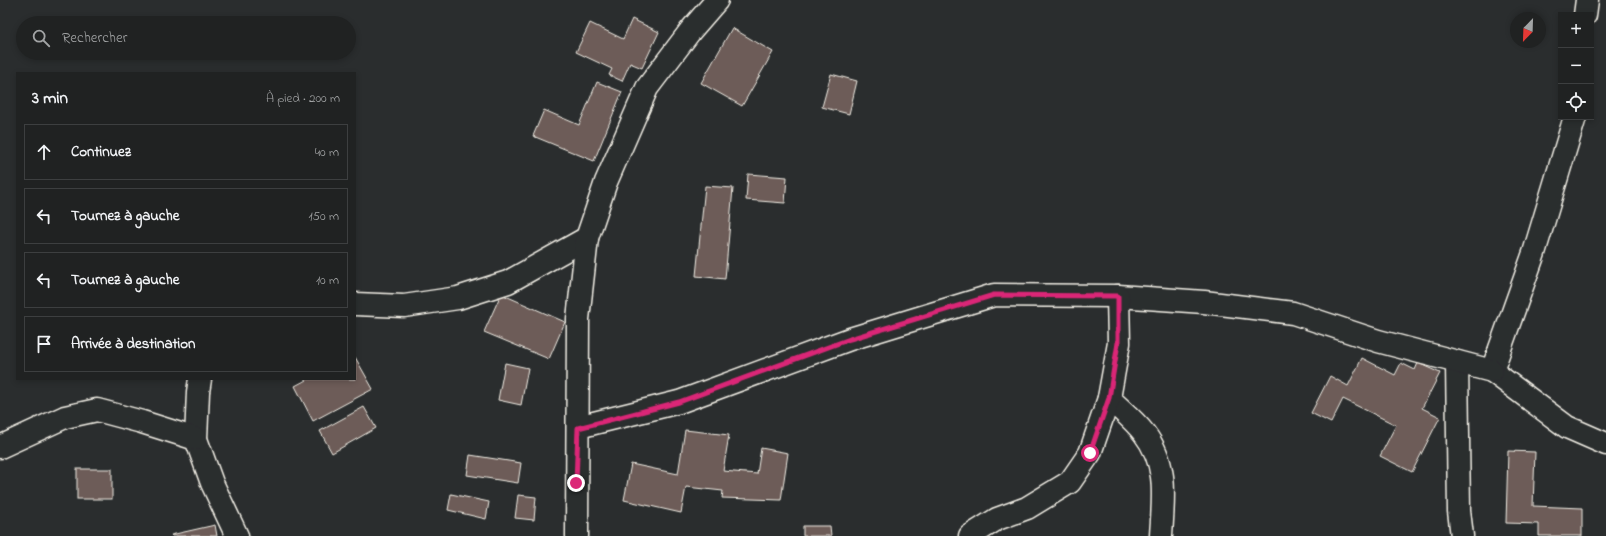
<!DOCTYPE html>
<html lang="fr">
<meta charset="utf-8">
<style>
body{margin:0;font-family:"Indie Flower",sans-serif;background:#2d2f2f;color:#f1f3f6}
.controls{position:absolute;right:12px;top:12px;display:grid;overflow:hidden;border-radius:0px;box-shadow:0 2px 6px #0003}
.controls button{width:36px;height:36px;display:grid;place-items:center;padding:0;border:0;border-bottom:1px solid #3d3f40;background:#202222;color:#f1f3f6;font:20px sans-serif}
.compass{position:absolute;left:1510px;top:12px;width:36px;height:36px;border-radius:50%;background:#202222;box-shadow:0 2px 6px #0003;rotate:203deg}
.stop{position:absolute;width:12px;height:12px;margin:-9px;border:3px solid #db2777;border-radius:50%;background:#fff}
.stop.end{background:#db2777;border-color:#fff;box-shadow:0 1px 4px #0008}
.list{margin:0;padding:0;list-style:none}
h2{display:flex;justify-content:space-between;align-items:center;height:52px;margin:0;padding:0 16px;font-size:17px}
h2 small{font-size:13px;font-weight:400;color:#a2a4a5}
.list li{display:grid;grid-template-columns:26px 1fr auto;gap:12px;align-items:center;box-sizing:border-box;height:56px;margin:0 8px 8px;padding:0 8px;border:1px solid #3d3f40;border-radius:0px}
.list b{display:block;font-size:15px;white-space:nowrap}
.list em{font-size:13px;font-style:normal;color:#a2a4a5}
.icon{flex:none;width:22px;height:22px;fill:none;stroke:currentColor;stroke-width:2;stroke-linecap:round;stroke-linejoin:round}
.map{position:relative;flex:none;width:1606px;height:536px;overflow:hidden}
.search{position:absolute;background:#202222;box-shadow:0 2px 6px #0003;left:16px;top:16px;width:340px;height:44px;display:flex;align-items:center;gap:10px;box-sizing:border-box;padding:0 14px;border-radius:22px;color:#a2a4a5;font-size:15px}
.panel{position:absolute;background:#202222;box-shadow:0 2px 6px #0003;left:16px;top:72px;width:340px;height:308px;border-radius:0px}
.map>svg:first-child{display:block}
</style>
<div class="map">
<svg width="1606" height="536" viewBox="0 0 1606 536">
<rect width="100%" height="100%" fill="#2a2d2e"/>
<filter id="ink" filterUnits="userSpaceOnUse"><feTurbulence type="fractalNoise" baseFrequency=".025" numOctaves="2"/><feDisplacementMap in="SourceGraphic" scale="8" xChannelSelector="R" yChannelSelector="G"/><feConvolveMatrix kernelMatrix="1 2 1 2 8 2 1 2 1" color-interpolation-filters="sRGB"/></filter>
<g filter="url(#ink)">
<g fill="#6d5b58" stroke="#f4f1e8">
<path d="M632,19L659,32L642,68L630,63L622,81L609,75L612,69L576,52L590,23L623,39Z"/>
<path d="M732,28L773,52L742,106L701,83Z"/>
<path d="M831,74L857,81L849,114L822,107Z"/>
<path d="M597,82L622,92L594,161L533,136L544,110L579,125Z"/>
<path d="M748,174L787,177L785,203L746,200Z"/>
<path d="M705,186L733,188L725,279L696,276Z"/>
<path d="M501,294L565,322L549,359L484,332Z"/>
<path d="M355,357L373,389L313,421L295,386L308,379H355Z"/>
<path d="M1362,358L1395,375L1401,363L1415,370L1418,363L1440,373L1422,408L1440,417L1412,472L1380,456L1396,425L1343,399L1331,423L1311,413L1330,376L1348,386Z"/>
<path d="M505,363L528,368L521,405L498,400Z"/>
<path d="M364,407L376,428L332,453L320,431Z"/>
<path d="M685,430L729,435L723,471L757,474L761,448L788,453L781,500L722,498L723,491L686,487L681,513L624,500L631,464L678,474Z"/>
<path d="M1508,451L1535,452L1533,506L1582,508V536H1539V524L1506,523Z"/>
<path d="M470,455L521,463L518,483L467,475Z"/>
<rect x="77" y="469" width="35" height="30"/>
<path d="M451,494L489,502L486,519L448,510Z"/>
<path d="M518,495L536,497L534,520L515,518Z"/>
<path d="M215,525L217,536H172L171,535Z"/>
<path d="M803,526H830L831,536H803Z"/>
</g>
<g fill="none" stroke-linecap="round" stroke-linejoin="round">
<defs>
<g id="minor">
<path d="M1585,15L1587,0"/>
<path d="M1575,117L1534,253L1492,371L1567,427L1606,444"/>
<path d="M355,304L404,306L458,298L508,282L587,238"/>
<path d="M1457,362L1459,511L1462,536"/>
<path d="M200,379L198,392L196,439L212,483L237,536"/>
<path d="M1109,398C1120,409 1134,420 1144,433C1169,465 1163,499 1161,536"/>
<path d="M578,427L679,402L850,339L994,295L1118,296L1204,302L1293,313L1378,341L1492,371"/>
<path d="M0,447L65,417L97,410L142,422L196,439"/>
<path d="M577,536L578,319L587,238L606,182L647,88L691,30L717,0"/>
<path d="M970,536L997,519L1027,508L1070,482L1090,453L1109,398L1119,343L1118,296"/>
</g>
</defs>
<use href="#minor" stroke="#f4f1e8" stroke-width="25"/>
<use href="#minor" stroke="#2a2d2e" stroke-width="22"/>
</g>
</g>
<g fill="none" stroke-linecap="round" stroke-linejoin="round" filter="url(#ink)">
<path stroke="#db2777" stroke-width="5" d="M576,483L578,428L679,402L850,339L994,295L1118,296V343L1109,398L1090,453"/>
</g>
</svg>
<div class="controls">
<button>+</button>
<button>−</button>
<button><svg class="icon" aria-label="locate" viewBox="0 0 24 24"><circle cx="12" cy="12" r="6"/><path d="M12 2v4M12 18v4M2 12h4M18 12h4"/></svg></button>
</div>
<svg class="compass" viewBox="-18 -18 36 36"><path d="M0-13l5 13h-10z" fill="#e53935"/><path d="M0 13l5-13h-10z" fill="#a2a4a5"/></svg>
<div class="stop" style="left:1090px;top:453px"></div>
<div class="stop end" style="left:576px;top:483px"></div>
<div class="search"><svg class="icon" aria-label="search" viewBox="0 0 24 24"><circle cx="10" cy="10" r="6"/><path d="M15 15l6 6"/></svg>Rechercher</div>
<section class="panel">
<h2>3 min<small>À pied · 200 m</small></h2>
<ul class="list">
<li><svg class="icon" aria-label="ahead" viewBox="0 0 24 24"><path d="M12 20V5M6 11l6-6 6 6"/></svg><div><b>Continuez</b></div><em>40 m</em></li>
<li><svg class="icon" aria-label="left" viewBox="0 0 24 24"><path d="M17 20v-9H6M10 6l-5 5 5 5"/></svg><div><b>Tournez à gauche</b></div><em>150 m</em></li>
<li><svg class="icon" aria-label="left" viewBox="0 0 24 24"><path d="M17 20v-9H6M10 6l-5 5 5 5"/></svg><div><b>Tournez à gauche</b></div><em>10 m</em></li>
<li><svg class="icon" aria-label="arrive" viewBox="0 0 24 24"><path d="M6 21V4h12l-3 4 3 4H6"/></svg><div><b>Arrivée à destination</b></div></li>
</ul>
</section>
</div>
